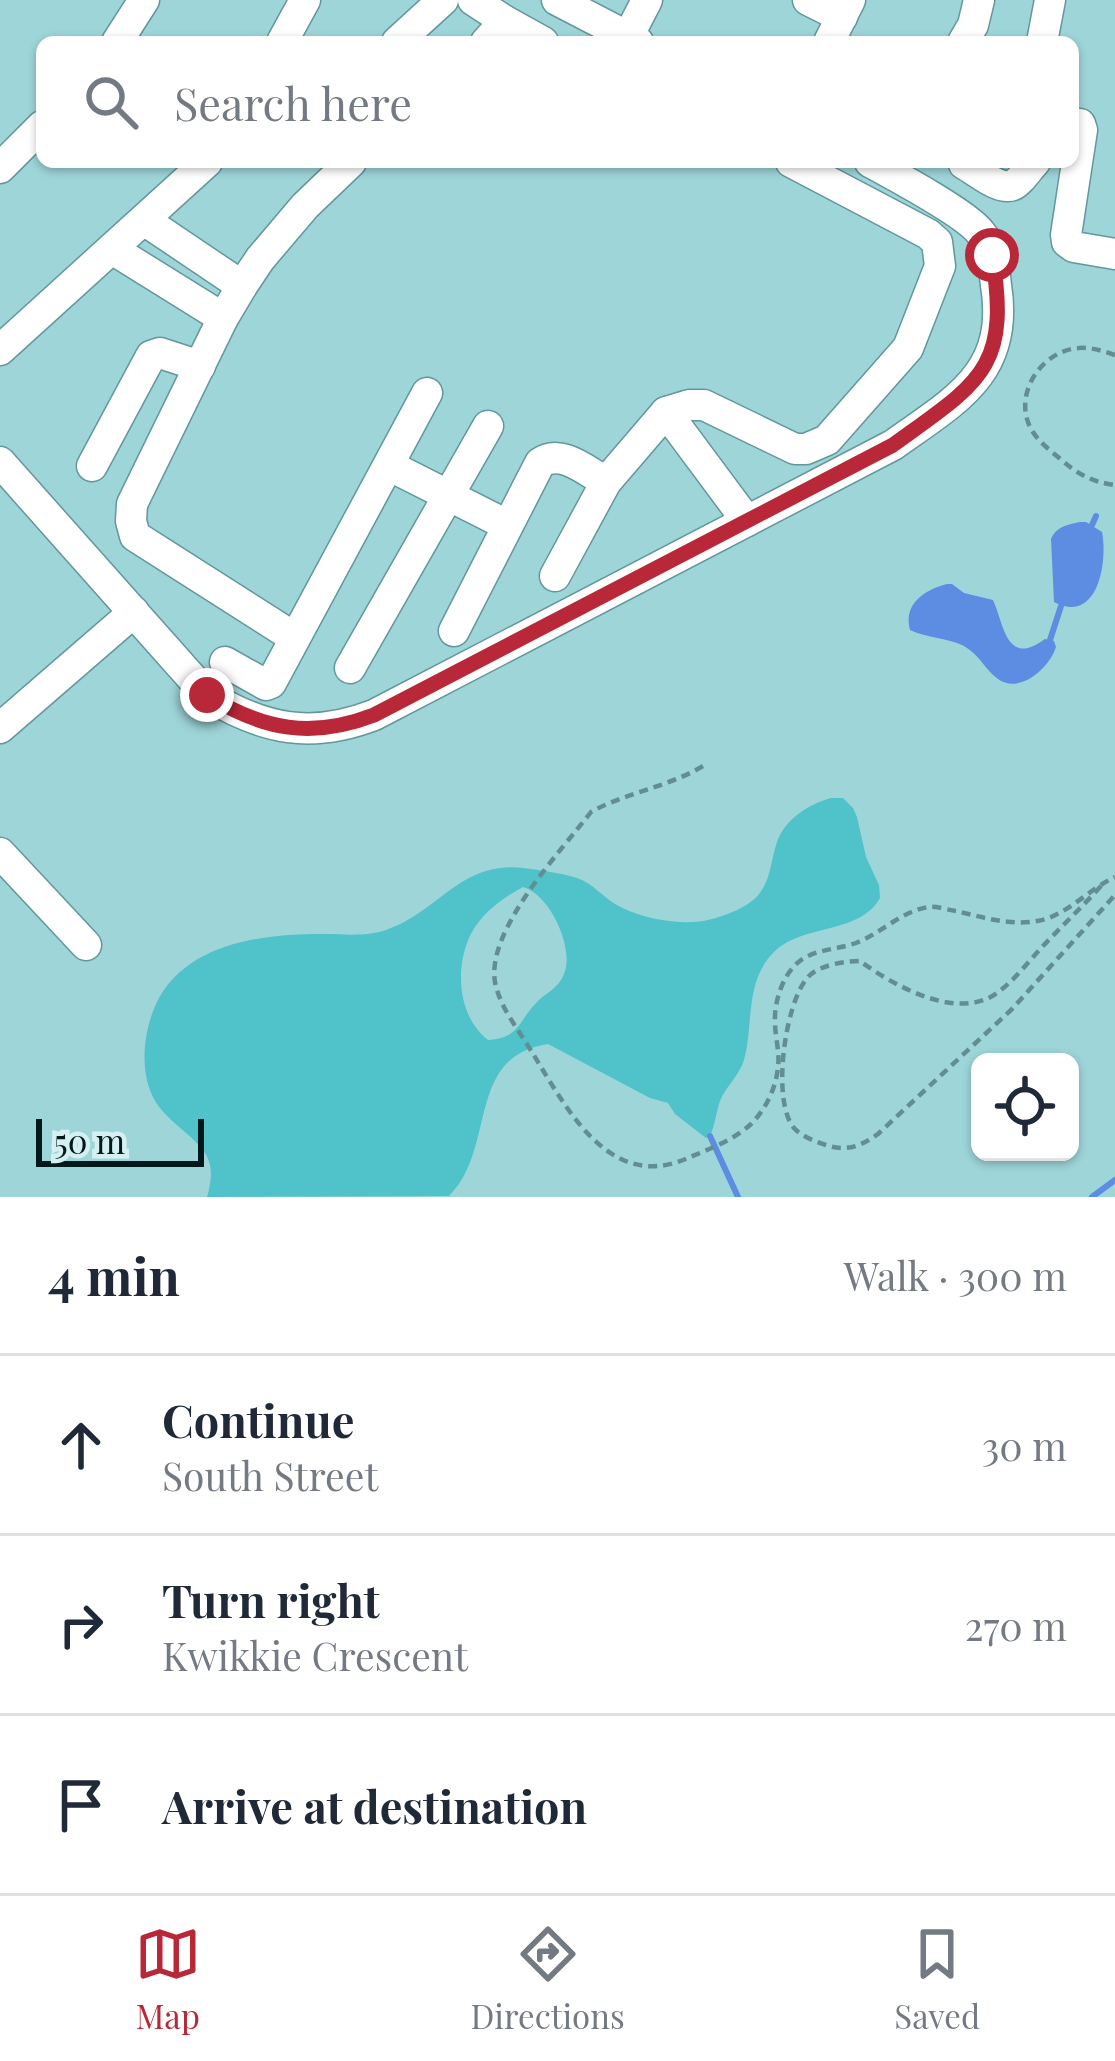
<!DOCTYPE html>
<meta charset="utf-8">
<style>
body{margin:0;font-family:"Playfair Display",serif;background:#f6f6f7;color:#1f2937}
.controls{position:absolute;right:36px;bottom:36px;display:grid;overflow:hidden;border-radius:18px;box-shadow:0 3px 9px #0004}
.controls button{width:108px;height:108px;display:grid;place-items:center;padding:0;border:0;border-bottom:3px solid #e0e1e3;background:#fff;color:#1f2937;font:60px sans-serif}
.scale{position:absolute;left:36px;bottom:30px;width:168px;box-sizing:border-box;padding-left:12px;border:6px solid #03181a;border-top:0;font-size:33px;line-height:42px;white-space:nowrap;color:#03181a;-webkit-text-stroke:9px #d5f0f2;paint-order:stroke}
.stop{position:absolute;width:36px;height:36px;margin:-27px;border:9px solid #b92838;border-radius:50%;background:#fff}
.stop.end{background:#b92838;border-color:#fff;box-shadow:0 3px 12px #0008}
.list{margin:0;padding:0;list-style:none}
h2{display:flex;justify-content:space-between;align-items:center;height:156px;margin:0;padding:0 48px;font-size:51px}
h2 small{font-size:39px;font-weight:400;color:#747a83}
.list li{display:grid;grid-template-columns:78px 1fr auto;gap:36px;align-items:center;box-sizing:border-box;height:180px;padding:0 48px;border-top:3px solid #e0e1e3}
.list b{display:block;font-size:45px;white-space:nowrap}
.list p{margin:0;font-size:39px;white-space:nowrap;color:#747a83}
.list em{font-size:39px;font-style:normal;color:#747a83}
.icon{flex:none;width:66px;height:66px;fill:none;stroke:currentColor;stroke-width:2;stroke-linecap:round;stroke-linejoin:round}
.map{position:relative;flex:none;width:1115px;height:1197px;overflow:hidden}
.search{position:absolute;background:#fff;box-shadow:0 3px 9px #0004;left:36px;right:36px;top:36px;height:132px;display:flex;align-items:center;gap:30px;box-sizing:border-box;padding:0 42px;border-radius:18px;color:#747a83;font-size:45px}
.sheet{height:696px;background:#fff}
nav{display:flex;justify-content:space-around;align-items:center;box-sizing:border-box;height:168px;border-top:3px solid #e0e1e3;background:#fff;font-size:33px;color:#747a83}
nav a{display:grid;justify-items:center;gap:6px}
nav .on{color:#b92838}
.map>svg:first-child{display:block}
</style>
<div class="map">
<svg width="1115" height="1197" viewBox="0 0 1115 1197">
<rect width="100%" height="100%" fill="#9ed5d9"/>
<path fill="#4fc2ca" fill-rule="evenodd" d="M831,798H843L853,808L857,817L866,857L879,885L880,898C859,935 804,923 774,952C744,982 754,1024 744,1060C739,1076 726,1086 720,1101C716,1112 715,1126 710,1136L706,1138L675,1114L668,1103L650,1098L548,1044C465,1056 497,1149 449,1196L207,1197C211,1183 214,1167 205,1153C194,1136 173,1125 160,1108C138,1080 142,1035 156,1004C185,943 262,934 323,934C344,934 366,937 386,930C438,913 460,861 523,868C540,870 561,873 577,878C592,883 602,896 615,904C641,919 682,927 712,919C727,915 749,907 759,894C771,880 771,859 777,842C785,819 809,804 831,798ZM523,887C550,894 575,949 564,974C559,988 547,992 538,1001C518,1020 521,1038 488,1040C457,1016 454,965 472,932C483,912 504,897 523,887Z"/>
<g fill="#5d8de2">
<path d="M1080,522H1086L1102,532C1108,562 1098,625 1054,602L1051,539C1057,526 1067,525 1080,522Z"/>
<path d="M947,584H952L964,593L993,600C1004,624 1006,668 1045,639L1054,641L1056,647C1050,667 1020,695 998,679C985,670 980,655 964,646C948,638 927,638 910,630C903,604 924,590 947,584Z"/>
</g>
<g fill="none" stroke-linecap="round" stroke-linejoin="round">
<g stroke="#5d8de2" stroke-width="6">
<path d="M1092,525L1096,516"/>
<path d="M1050,640L1061,606"/>
<path d="M710,1136L738,1197"/>
<path d="M1092,1197L1115,1180"/>
</g>
<defs>
<g id="minor">
<path d="M473,0L505,21"/>
<path d="M557,0L638,42"/>
<path d="M808,0L842,17"/>
<path d="M628,37L647,0"/>
<path d="M117,42L144,0"/>
<path d="M282,42L305,0"/>
<path d="M397,42L443,0"/>
<path d="M486,42L505,21L543,42"/>
<path d="M829,42L850,0"/>
<path d="M963,42L973,25L979,0"/>
<path d="M1042,42L1050,0"/>
<path d="M1073,123L1080,124L1082,130L1066,235L1067,242L1074,247L1115,254"/>
<path d="M964,164C976,170 999,191 1013,185C1020,182 1029,168 1035,162"/>
<path d="M0,168L42,126"/>
<path d="M144,220L242,286"/>
<path d="M112,249L223,318"/>
<path d="M0,350L207,162"/>
<path d="M666,412L747,521"/>
<path d="M0,462L207,695C264,730 312,739 374,715L893,445C956,400 1010,373 996,285C994,267 992,246 980,232C965,213 894,175 870,162"/>
<path d="M92,466L151,356L160,353L200,366"/>
<path d="M390,466L507,525"/>
<path d="M555,576L606,482L666,412L689,405H704L795,449H806L827,440L908,348L940,266L937,242L928,234L791,162"/>
<path d="M454,631L540,463C561,448 586,471 606,482"/>
<path d="M295,638L135,536L131,521L132,504L223,318L242,286L260,259L305,206L351,162"/>
<path d="M225,662L266,685L271,683L427,393"/>
<path d="M350,668L488,426"/>
<path d="M0,728L134,612"/>
<path d="M0,853L86,945"/>
</g>
</defs>
<use href="#minor" stroke="#62979b" stroke-width="33"/>
<g stroke="#638e91" stroke-width="4.5" stroke-dasharray="9 6" stroke-linecap="butt">
<path d="M1115,355C1103,351 1091,347 1079,348C1044,350 1016,389 1028,422C1033,437 1046,447 1058,457C1076,473 1091,482 1115,485"/>
<path d="M703,766C666,788 627,792 591,812C561,851 486,930 495,982C499,1003 512,1021 523,1038C560,1094 603,1196 688,1158C709,1149 734,1140 751,1124C766,1109 776,1088 778,1067C780,1052 775,1037 775,1022C774,1000 784,970 804,958C820,949 839,949 856,943C880,934 903,910 929,907C937,906 948,910 956,911C982,917 1010,926 1037,921C1065,917 1089,889 1115,877"/>
<path d="M1101,886C1082,907 1062,926 1043,946C1028,962 1014,981 997,993C957,1022 893,985 860,961C845,961 819,965 808,977C785,1002 771,1101 794,1128C801,1136 816,1142 826,1145C847,1152 861,1146 878,1134L1012,1009L1115,895"/>
</g>
<use href="#minor" stroke="#fff" stroke-width="30"/>
</g>
<g fill="none" stroke-linecap="round" stroke-linejoin="round">
<path stroke="#b92838" stroke-width="15" d="M207,695C263,730 312,739 374,715L893,445C980,382 1011,369 992,255"/>
</g>
</svg>
<div class="controls">
<button><svg class="icon" aria-label="locate" viewBox="0 0 24 24"><circle cx="12" cy="12" r="6"/><path d="M12 2v4M12 18v4M2 12h4M18 12h4"/></svg></button>
</div>
<div class="scale">50 m</div>
<div class="stop" style="left:992px;top:255px"></div>
<div class="stop end" style="left:207px;top:695px"></div>
<div class="search"><svg class="icon" aria-label="search" viewBox="0 0 24 24"><circle cx="10" cy="10" r="6"/><path d="M15 15l6 6"/></svg>Search here</div>
</div>
<section class="sheet">
<h2>4 min<small>Walk · 300 m</small></h2>
<ul class="list">
<li><svg class="icon" aria-label="ahead" viewBox="0 0 24 24"><path d="M12 20V5M6 11l6-6 6 6"/></svg><div><b>Continue</b><p>South Street</p></div><em>30 m</em></li>
<li><svg class="icon" aria-label="right" viewBox="0 0 24 24"><path d="M7 20v-9h11M14 6l5 5-5 5"/></svg><div><b>Turn right</b><p>Kwikkie Crescent</p></div><em>270 m</em></li>
<li><svg class="icon" aria-label="arrive" viewBox="0 0 24 24"><path d="M6 21V4h12l-3 4 3 4H6"/></svg><div><b>Arrive at destination</b></div></li>
</ul>
</section>
<nav>
<a class="on"><svg class="icon" aria-label="map" viewBox="0 0 24 24"><path d="M3 6l6-2 6 2 6-2v14l-6 2-6-2-6 2zM9 4v14M15 6v14"/></svg>Map</a>
<a><svg class="icon" aria-label="directions" viewBox="0 0 24 24"><path d="M12 3l9 9-9 9-9-9zM9 14v-3h6M13 9l2 2-2 2"/></svg>Directions</a>
<a><svg class="icon" aria-label="saved" viewBox="0 0 24 24"><path d="M7 4h10v16l-5-4-5 4z"/></svg>Saved</a>
</nav>
